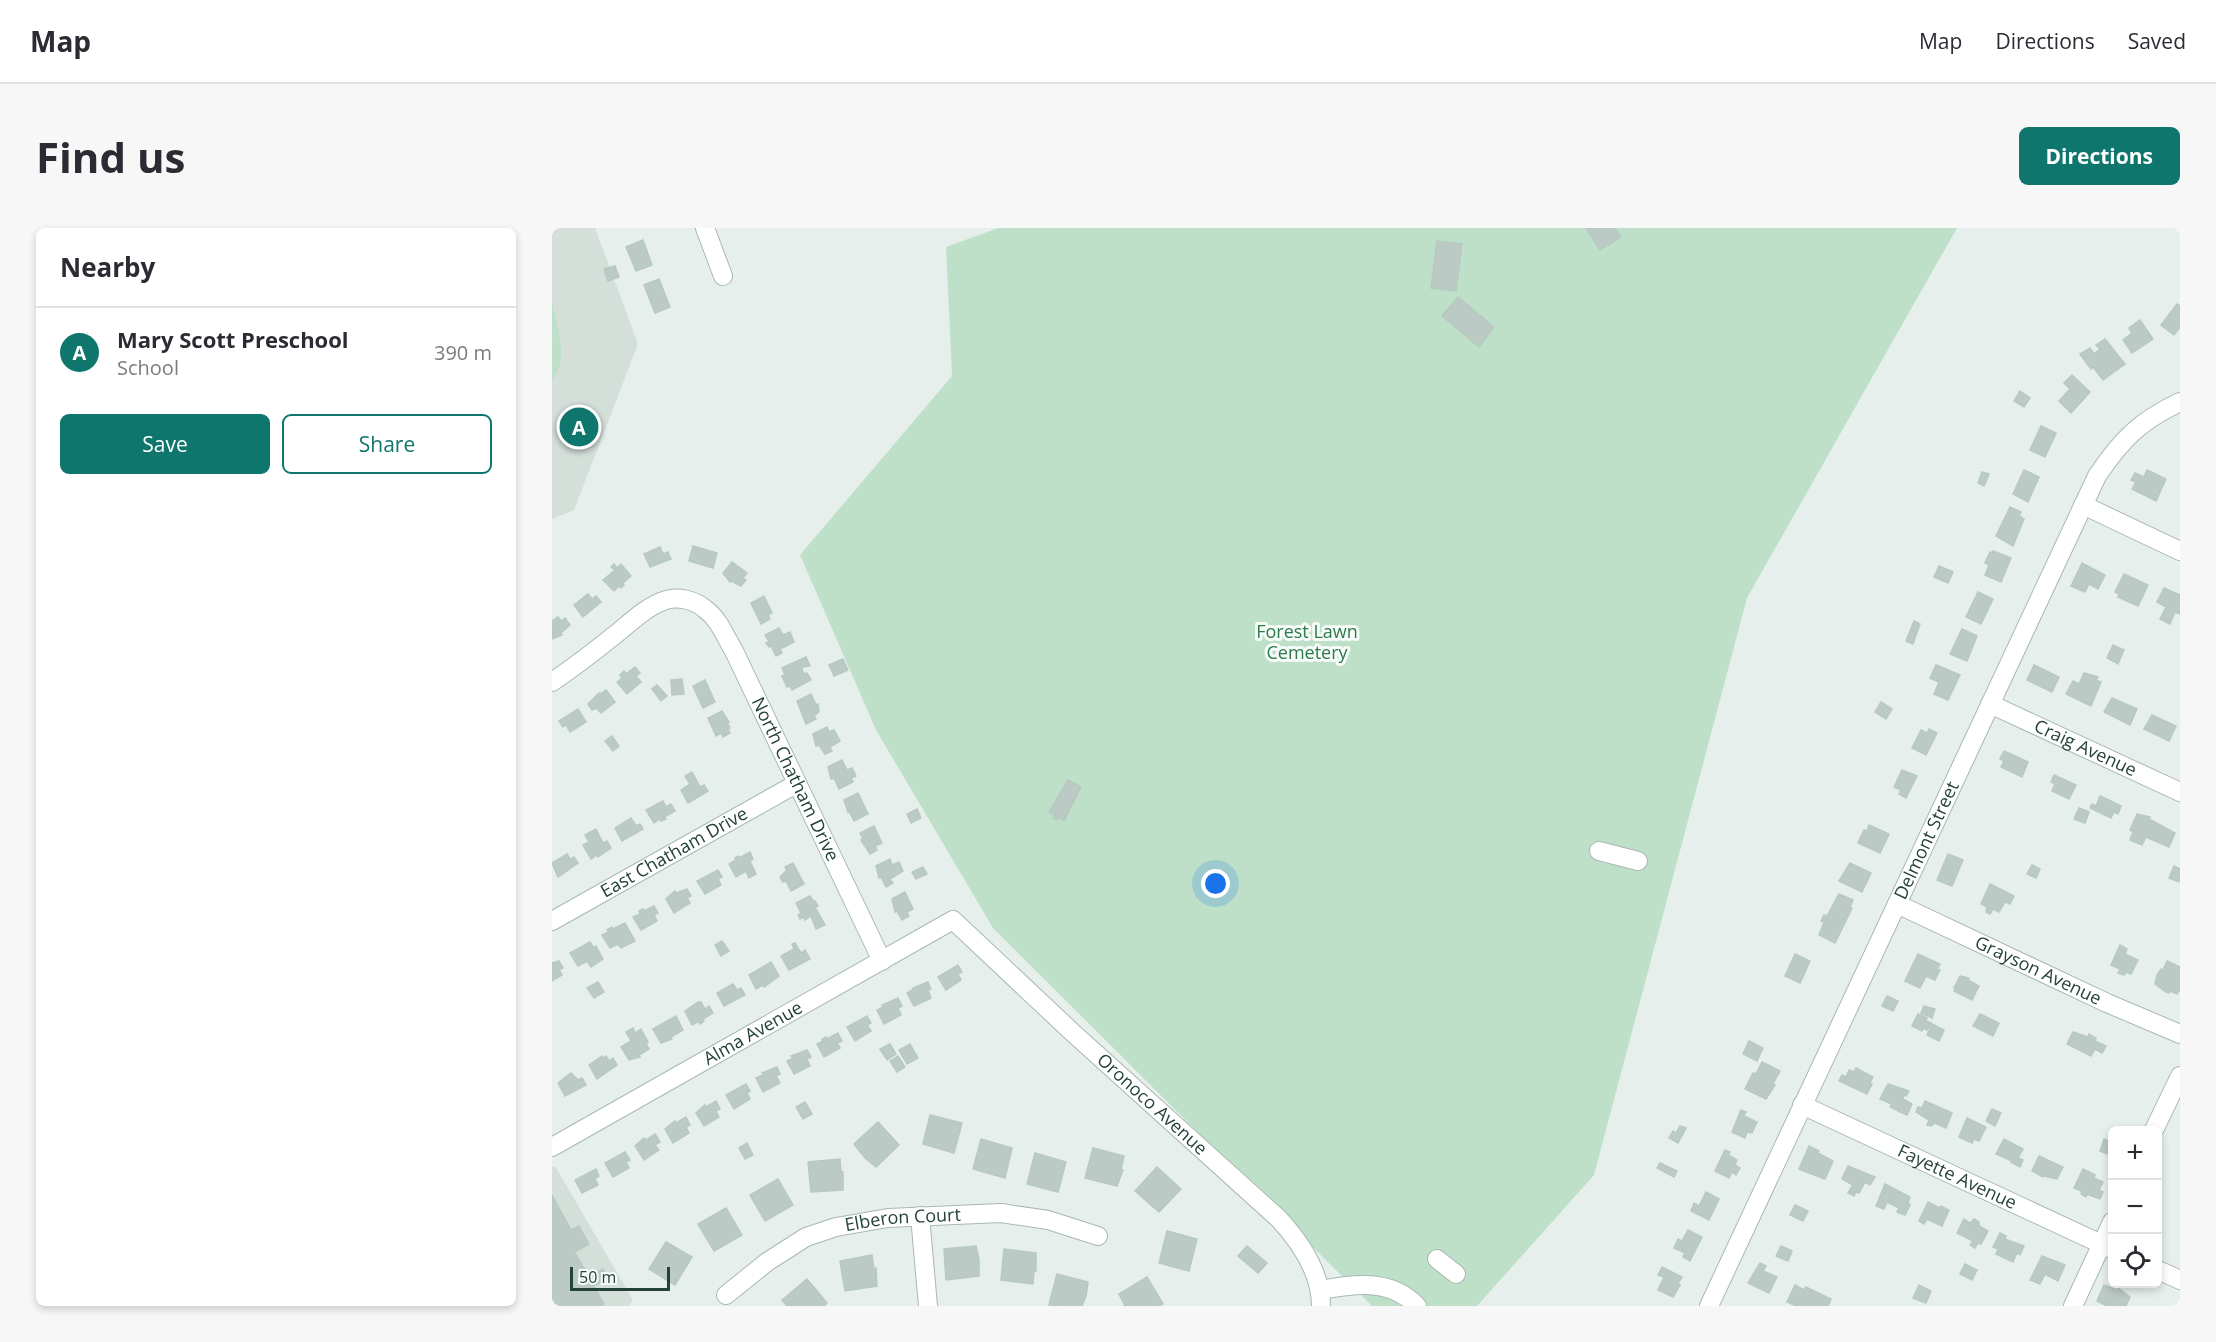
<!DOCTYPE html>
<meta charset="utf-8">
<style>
body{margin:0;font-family:"Open Sans",sans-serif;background:#f7f7f7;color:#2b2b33}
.controls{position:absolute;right:18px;bottom:18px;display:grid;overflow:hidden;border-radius:9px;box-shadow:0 3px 9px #0003}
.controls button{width:54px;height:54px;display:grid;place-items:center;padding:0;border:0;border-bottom:2px solid #e1e1e2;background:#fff;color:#2b2b33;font:30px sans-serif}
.scale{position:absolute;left:18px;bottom:15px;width:100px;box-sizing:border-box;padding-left:6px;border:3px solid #24423a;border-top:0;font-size:16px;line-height:21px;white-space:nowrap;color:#24423a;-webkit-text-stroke:4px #f7fbf9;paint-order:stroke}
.you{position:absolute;left:664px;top:656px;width:21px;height:21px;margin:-15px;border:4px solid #fff;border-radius:50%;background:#1a73e8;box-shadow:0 0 0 9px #1a73e833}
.badge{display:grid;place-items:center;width:39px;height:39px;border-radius:50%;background:#0f766e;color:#fff;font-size:20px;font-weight:700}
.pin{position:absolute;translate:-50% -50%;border:3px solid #fff;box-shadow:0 2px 6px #0006}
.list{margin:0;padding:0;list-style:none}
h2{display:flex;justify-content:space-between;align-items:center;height:78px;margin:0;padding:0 24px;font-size:26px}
h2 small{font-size:20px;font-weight:400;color:#7c7c81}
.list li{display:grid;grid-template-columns:39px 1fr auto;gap:18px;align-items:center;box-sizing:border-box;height:90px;padding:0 24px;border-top:2px solid #e1e1e2}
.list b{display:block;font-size:22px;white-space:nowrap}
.list p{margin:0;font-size:20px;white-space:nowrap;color:#7c7c81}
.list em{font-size:20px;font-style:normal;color:#7c7c81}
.actions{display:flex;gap:12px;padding:18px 24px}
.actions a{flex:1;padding:14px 0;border:2px solid #0f766e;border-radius:9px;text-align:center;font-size:21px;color:#0f766e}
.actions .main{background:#0f766e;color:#fff}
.icon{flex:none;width:33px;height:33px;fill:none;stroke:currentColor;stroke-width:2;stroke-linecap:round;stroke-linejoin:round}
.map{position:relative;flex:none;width:1628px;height:1078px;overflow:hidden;border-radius:9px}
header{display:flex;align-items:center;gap:36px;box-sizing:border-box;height:84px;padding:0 30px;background:#fff;border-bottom:2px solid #e1e1e2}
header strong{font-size:28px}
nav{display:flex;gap:33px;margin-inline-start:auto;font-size:21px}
.intro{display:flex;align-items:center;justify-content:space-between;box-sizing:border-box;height:144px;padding:0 36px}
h1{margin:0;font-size:42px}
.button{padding:15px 27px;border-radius:9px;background:#0f766e;color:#fff;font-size:21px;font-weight:700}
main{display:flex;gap:36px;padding:0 36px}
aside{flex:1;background:#fff;border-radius:9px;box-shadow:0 3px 9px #0003}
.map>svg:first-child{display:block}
</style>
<header>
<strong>Map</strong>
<nav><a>Map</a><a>Directions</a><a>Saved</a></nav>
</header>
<div class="intro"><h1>Find us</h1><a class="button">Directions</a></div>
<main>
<aside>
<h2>Nearby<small></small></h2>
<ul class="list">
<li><span class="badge">A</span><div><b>Mary Scott Preschool</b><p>School</p></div><em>390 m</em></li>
</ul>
<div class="actions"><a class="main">Save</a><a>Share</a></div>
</aside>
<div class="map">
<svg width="1628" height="1078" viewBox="0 0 1628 1078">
<rect width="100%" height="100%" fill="#e6efeb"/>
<g fill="#d4dfda">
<path d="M0,0H43L86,116L22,282L0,291Z"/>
<path d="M3,938L81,1072L77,1078H0V939Z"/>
</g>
<g fill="#bfe0c8">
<path d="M446,0H1405L1195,370L1042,947L925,1078H820L441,700L324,502L248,327L400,148L394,19Z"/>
<path d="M0,75C5,99 18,131 0,152Z"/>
</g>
<g fill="#bbcac4" stroke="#b8c9c2" stroke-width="1.5">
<path d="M1034,0H1063L1069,9L1048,22Z"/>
<path d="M91,12L100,37L84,43L74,19Z"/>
<path d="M885,13L910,16L904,63L879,60Z"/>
<path d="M63,38L67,49L56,53L52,41Z"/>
<path d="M107,51L118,79L103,85L92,57Z"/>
<path d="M906,69L942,99L927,119L890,88Z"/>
<path d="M1625,76L1628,78V99L1622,107L1609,97Z"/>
<path d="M1588,92L1601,111L1580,125L1571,112L1580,105L1577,100Z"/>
<path d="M1553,111L1573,136L1551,152L1541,139L1539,141L1528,126L1538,120L1542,126L1548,121L1544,117Z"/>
<path d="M1520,147L1538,164L1519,185L1507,173L1518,161L1512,155Z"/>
<path d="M1468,163L1478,170L1472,179L1462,173Z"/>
<path d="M1489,198L1504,205L1493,229L1478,222Z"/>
<path d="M1472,242L1487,249L1476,274L1461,266Z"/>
<path d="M1595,242L1614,251L1604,273L1580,261L1584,254L1579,252L1583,245L1592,249Z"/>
<path d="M1430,244L1437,246L1432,258L1426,255Z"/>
<path d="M1458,279L1469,284L1467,288L1472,291L1461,318L1444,308Z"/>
<path d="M141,318L165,325L161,340L137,333Z"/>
<path d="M108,319L111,326L116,324L119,331L98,339L92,326Z"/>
<path d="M1441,323L1459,330L1449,354L1433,347L1437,337L1433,335L1438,324L1440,325Z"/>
<path d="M180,334L195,345L191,350L194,352L189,358L179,353L178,354L171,345Z"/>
<path d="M1530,335L1553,347L1546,361L1537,356L1533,364L1519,358Z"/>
<path d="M62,336L65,340L69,336L79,348L71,355L72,357L69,360L67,358L62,363L51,352L63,342L59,339Z"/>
<path d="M1387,338L1401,344L1396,355L1382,349Z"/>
<path d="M1572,346L1596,357L1586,378L1566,369L1567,366L1563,364Z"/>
<path d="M1612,360L1628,367V386L1623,384L1618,396L1608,391L1614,379L1605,374Z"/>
<path d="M1426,364L1441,371L1429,396L1414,389Z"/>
<path d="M36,366L40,371L44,368L49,374L31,389L22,377Z"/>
<path d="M212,368L220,385L216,387L218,391L209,396L199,375Z"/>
<path d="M6,389L9,393L13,390L18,397L9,405L10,407L0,411V393Z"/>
<path d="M1362,393L1368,396L1361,416L1354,413Z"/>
<path d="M227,400L231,407L238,404L242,414L228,421L230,425L224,428L219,418L217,419L214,415L217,414L213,407Z"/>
<path d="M1410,401L1425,408L1415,433L1398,426Z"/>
<path d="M1561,417L1572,422L1566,436L1555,430Z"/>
<path d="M254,429L258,438L250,439V442L252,446L255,445L259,452L240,462L238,458L235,459L230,448L233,447L230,440Z"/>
<path d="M291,431L296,442L282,448L277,437Z"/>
<path d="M1384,437L1408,447L1396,472L1382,466L1387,454L1378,450Z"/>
<path d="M1482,437L1507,449L1500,464L1475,452Z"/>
<path d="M83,439L88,445L84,448L89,454L75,466L65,454L70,450L68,447L72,443L74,446Z"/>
<path d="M1532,445L1546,449L1544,452L1549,454L1539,478L1514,466L1521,453L1527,456Z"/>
<path d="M130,451L132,466L120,467L119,452Z"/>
<path d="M153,452L163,474L151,480L141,458Z"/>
<path d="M105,457L115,468L109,473L100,461Z"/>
<path d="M54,462L63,474L49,485L44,480L40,482L36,476L47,465L48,466Z"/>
<path d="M259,466L264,477L266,476L267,484L262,488L264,491L254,496L245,473Z"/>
<path d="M1560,470L1585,481L1578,497L1552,484Z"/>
<path d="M1329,474L1340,481L1334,491L1323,484Z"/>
<path d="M26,481L34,494L18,504L14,497L11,499L7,493Z"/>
<path d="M170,483L177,494H175L178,500L176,501L178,505L171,509L169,505L164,508L156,490Z"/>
<path d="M1600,487L1624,498L1617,513L1592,501Z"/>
<path d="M275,499L277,504L282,502L288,513L278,519L280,523L273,526L267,517L264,518L261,506Z"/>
<path d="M1377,501L1385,505L1374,527L1360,520L1369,502L1375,505Z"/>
<path d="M60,508L67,518L61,523L53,513Z"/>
<path d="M1452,523L1476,534L1470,549L1449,539L1452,533L1448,531Z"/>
<path d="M290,532L295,542L300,540L304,548L299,550L301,554L287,561L282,550L279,551L276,539Z"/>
<path d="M1350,542L1365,548L1354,570L1347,566L1349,562L1342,559Z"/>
<path d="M140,544L148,559L152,557L156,563L136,575L129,562L138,556L133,548Z"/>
<path d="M1502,547L1524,557L1517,571L1500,563L1503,556L1499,554Z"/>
<path d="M516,552L529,559L512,593L506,589L505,592L501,590L503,587L497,584Z"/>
<path d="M306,565L316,586L302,593L297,583L296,584L292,572Z"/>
<path d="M1548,568L1569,578L1566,586L1562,584L1559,590L1538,580L1540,576L1544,578Z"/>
<path d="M111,573L114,579L119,576L123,583L112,589L114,591L109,593L108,591L102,595L94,582Z"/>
<path d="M1527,580L1537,584L1533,595L1522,591Z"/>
<path d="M365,581L369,590L359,595L355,586Z"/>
<path d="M1585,586L1598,589L1597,591L1623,605L1617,619L1594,609L1590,617L1578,612L1581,604L1578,602Z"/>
<path d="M79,590L84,598L88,596L91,601L70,613L63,600Z"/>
<path d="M1317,597L1337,606L1328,625L1306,615L1312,602L1315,603Z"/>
<path d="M322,598L330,615L323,618L325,622L318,626L309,612L311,611L308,605Z"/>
<path d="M44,601L51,615L55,613L59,620L46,629L45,627L39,631L31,617L37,614L33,607Z"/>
<path d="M198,624L201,631L198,633L204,646L197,650L194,643L184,649L177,636L184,632L183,630L186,628L187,630Z"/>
<path d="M15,626L18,631L22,629L26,635L6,649L0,635Z"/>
<path d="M1396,626L1411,632L1400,658L1385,652Z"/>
<path d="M338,631L340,637L347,634L351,643L338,651L341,655L334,659L329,649L327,650L324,638Z"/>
<path d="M241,635L252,656L239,663L234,653L231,654L228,649L235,642L233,639Z"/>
<path d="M1298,635L1319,645L1310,664L1287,653Z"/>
<path d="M1480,637L1488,641L1484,650L1475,646Z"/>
<path d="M1622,638L1628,641L1627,654L1617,650Z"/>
<path d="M371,639L375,646L364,651L360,644Z"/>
<path d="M166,642L170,649L166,651L169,657L153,666L145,653Z"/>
<path d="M1438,656L1462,668L1458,676L1453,674L1447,684L1441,681L1438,686L1434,684L1435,679L1429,676Z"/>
<path d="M135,661L139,668L135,670L138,675L122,685L114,671L123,663L124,665Z"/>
<path d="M353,664L361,681L355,684L357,688L350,692L345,683L343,684L340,671Z"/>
<path d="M1287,666L1301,672L1298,679L1300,680L1283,715L1267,707L1272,694L1269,693L1272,687L1275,688Z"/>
<path d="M258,668L262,674L263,673L266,678L263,679L273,697L264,701L259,688L253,692L252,689L248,691L246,687L249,685L244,675Z"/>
<path d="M102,678L106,685L102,687L105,693L89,702L81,689L88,686L87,683L91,681L92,683Z"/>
<path d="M73,695L83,713L69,720L66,716L58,720L50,707L57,704L55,702L60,699L61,701Z"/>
<path d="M170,713L177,723L169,728L163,717Z"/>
<path d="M38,714L42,720L44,718L51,731L39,739L35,733L26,738L18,725Z"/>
<path d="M243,715L249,725L253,722L258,731L237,742L229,728L242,721L240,716Z"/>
<path d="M1568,717L1575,721L1573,726L1586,732L1579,746L1574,744L1572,747L1566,745L1568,741L1559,737Z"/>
<path d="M1243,726L1258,733L1248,755L1233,748Z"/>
<path d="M1366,726L1388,736L1385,741L1388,742L1383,752L1374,748L1368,760L1353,753Z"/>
<path d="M7,733L11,740L7,742L10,747L0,753V735Z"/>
<path d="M1615,733L1628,739V761L1625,766L1618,763L1617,765L1614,764L1603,756L1605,747L1609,741L1611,742Z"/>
<path d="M219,734L227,748L212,759L211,757L204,761L197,747Z"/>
<path d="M406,737L410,744L406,746L409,752L394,762L386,749Z"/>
<path d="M1408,748L1417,750L1416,752L1427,758L1420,772L1402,763L1404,761L1402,760Z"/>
<path d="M46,754L52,764L42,770L35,760Z"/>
<path d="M376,754L379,761L376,762L379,770L362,778L355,765L362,761L361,760Z"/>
<path d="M181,756L185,762L189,760L193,767L172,778L165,765Z"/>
<path d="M1335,768L1346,773L1341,783L1330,778Z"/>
<path d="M346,770L350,778L346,780L349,787L332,796L325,782L331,779L330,777Z"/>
<path d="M146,774H149L153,781L157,778L161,785L151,791L152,793L148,796L147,793L140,797L133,783Z"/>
<path d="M1372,778L1383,781L1380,790L1369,785Z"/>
<path d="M1366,786L1375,790L1374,793L1379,795L1375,802L1371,800L1370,803L1360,798Z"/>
<path d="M1428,786L1447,795L1441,808L1421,798Z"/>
<path d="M124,788L131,802L119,809L120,811L109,815L101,801Z"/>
<path d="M315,788L319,795L315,797L319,803L303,813L295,799Z"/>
<path d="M1380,796L1392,802L1387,813L1375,807Z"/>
<path d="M81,800L83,805L89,801L96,814L94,815L97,821L87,827L88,829L77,832L69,819L79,813L74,804Z"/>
<path d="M1521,804L1536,809L1537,806L1544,810L1543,813L1554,818L1550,825L1543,821L1539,828L1515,816Z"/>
<path d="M286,805L290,813L285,815L288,820L272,829L265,816L271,813L270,811L274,809L275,811Z"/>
<path d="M1197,813L1211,820L1205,833L1191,826Z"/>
<path d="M338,816L344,826L335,832L328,821Z"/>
<path d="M358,816L366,830L355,836L347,822Z"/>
<path d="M255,822L259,829L255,831L258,838L242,846L235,833L241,830L239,828Z"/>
<path d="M50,828L51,830L54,828L57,833L61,830L65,837L45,851L37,837Z"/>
<path d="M346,828L353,839L345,844L338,833Z"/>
<path d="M1210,834L1228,843L1221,856L1223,857L1214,871L1193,861L1201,845L1204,846Z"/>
<path d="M225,839L228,846L224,848L228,855L211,864L204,850L211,847L210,845Z"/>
<path d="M1304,840L1321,849L1318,855L1320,856L1315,866L1287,853L1290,847L1294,849L1297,842L1302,844Z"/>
<path d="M19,845L26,852L30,850L34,857L13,868L6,855Z"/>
<path d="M194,856L198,863L195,865L198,871L182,881L174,867Z"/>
<path d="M1336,856L1357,863L1354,868L1352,867L1345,882L1338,879L1340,876L1328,871Z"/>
<path d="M1351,871L1360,876L1355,887L1346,883Z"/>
<path d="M164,873L168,881L164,883L167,889L152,898L144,885L153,877L154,879Z"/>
<path d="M1373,873L1400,885L1394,900L1383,895L1379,898L1375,897L1377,892L1364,884L1366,879L1370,880Z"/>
<path d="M253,874L260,886L251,891L244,879Z"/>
<path d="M1440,881L1449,885L1443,898L1434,893Z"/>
<path d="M1189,882L1194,884L1192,888L1205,894L1200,905L1195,904L1193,910L1180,904Z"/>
<path d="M378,887L410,895L402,925L371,916Z"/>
<path d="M134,889L138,897L134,899L137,905L121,915L113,901L123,893L124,895Z"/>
<path d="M1415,890L1434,899L1427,913L1422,911L1420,915L1407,909Z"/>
<path d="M326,894L347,917L324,939L313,930L302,916Z"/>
<path d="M1128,898L1134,900L1126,915L1117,910L1121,903L1124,905Z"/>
<path d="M103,906L108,914L103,917L107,922L92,932L83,918L92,910L94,912Z"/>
<path d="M429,911L460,920L453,950L421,941Z"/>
<path d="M1452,911L1471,921L1466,930L1471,932L1468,939L1459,934L1460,933L1444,926Z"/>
<path d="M1552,911L1560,915L1558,927L1548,923Z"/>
<path d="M195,915L201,927L193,931L187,920Z"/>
<path d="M1257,918L1267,923L1266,925L1281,933L1273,951L1247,941Z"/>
<path d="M541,920L572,928L569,941L571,942L565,958L533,950Z"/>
<path d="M1173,922L1178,924L1176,927L1185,932L1183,937L1188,940L1184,947L1180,944L1177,950L1163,943Z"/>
<path d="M73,924L78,932L74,934L77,940L61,949L53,935Z"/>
<path d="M483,925L514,934L506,964L475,956Z"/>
<path d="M1487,928L1511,939L1505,951L1492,948L1491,949L1480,943Z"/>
<path d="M288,931L289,944H291V962L259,964L256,934Z"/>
<path d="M1108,935L1125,943L1122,949L1105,940Z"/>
<path d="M1296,938L1323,949L1318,957L1313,954L1307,965L1304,964L1302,968L1296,965L1301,957L1290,951Z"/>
<path d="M605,939L629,961L607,984L583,963Z"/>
<path d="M44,941L47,948L43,951L46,957L30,965L23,952Z"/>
<path d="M1531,941L1543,947L1542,950L1551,954L1547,962L1551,964L1548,971L1535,966L1534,969L1529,966L1530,963L1522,960Z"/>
<path d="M226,951L241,977L213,993L198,967Z"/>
<path d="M1333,956L1358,969L1356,975L1358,977L1353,987L1345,984L1347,980L1335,974L1332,981L1324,978Z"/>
<path d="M1154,964L1167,971L1157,992L1139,983L1142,975L1147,978Z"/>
<path d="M0,967L19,1002L27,998L37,1016L25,1023L24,1021L22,1023L37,1049L51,1041L56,1050L42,1058L52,1076L48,1078H0Z"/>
<path d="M1376,974L1388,980L1389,978L1397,982L1390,998L1375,991L1372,996L1367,993Z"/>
<path d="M1243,977L1256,983L1251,993L1238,987Z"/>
<path d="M174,980L190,1007L162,1023L146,996Z"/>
<path d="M1412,991L1418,995L1422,991L1427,994V998L1436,1003L1429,1016L1426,1015L1423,1020L1418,1017L1421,1013L1405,1005Z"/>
<path d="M1136,1002L1150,1009L1138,1033L1131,1029L1133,1025L1122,1020L1126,1011L1130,1013Z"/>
<path d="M615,1003L645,1011L637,1043L607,1035Z"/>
<path d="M1448,1005L1454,1008L1453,1011L1472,1018L1468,1027L1465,1025L1461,1034L1444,1026L1446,1021L1441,1019Z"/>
<path d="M114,1014L140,1029L123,1057L97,1041Z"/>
<path d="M424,1018L427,1031V1048L394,1052L392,1021Z"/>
<path d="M695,1018L715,1035L706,1045L686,1028Z"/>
<path d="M1229,1018L1240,1023L1236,1033L1224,1028Z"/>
<path d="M452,1021L484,1025V1043L482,1042L481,1056L449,1052Z"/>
<path d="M320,1027L322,1041L324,1040L325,1058L293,1063L288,1033Z"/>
<path d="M1490,1028L1513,1037L1506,1053L1493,1046L1488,1056L1478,1052Z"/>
<path d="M1208,1035L1214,1038L1211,1043L1225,1049L1217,1065L1196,1055Z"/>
<path d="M1413,1036L1425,1042L1420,1052L1408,1046Z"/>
<path d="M1110,1039L1130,1049L1126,1056L1128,1057L1121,1069L1106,1062L1112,1049L1106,1047Z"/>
<path d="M505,1046L536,1054L534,1068L530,1078L497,1077Z"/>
<path d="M595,1049L611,1076L607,1078H573L567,1066Z"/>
<path d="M255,1051L275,1075L272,1078H235L230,1072Z"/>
<path d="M1243,1057L1252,1062L1254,1059L1279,1071L1276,1078H1244L1235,1074Z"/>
<path d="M1367,1057L1379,1063L1374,1075L1361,1070Z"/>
<path d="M1552,1057L1565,1062L1566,1060L1578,1069L1574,1078H1555L1545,1073Z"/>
</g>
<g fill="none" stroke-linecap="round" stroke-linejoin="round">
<defs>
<g id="minor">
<path d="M153,0L171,48"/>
<path d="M1531,277L1628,323"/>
<path id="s1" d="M0,454C22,439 43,423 64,406C79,394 95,378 114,372C126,368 143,372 153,381C167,391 173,408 182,423L330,733"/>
<path id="s2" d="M1438,476L1628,564"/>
<path d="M1047,623L1086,633"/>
<path id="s3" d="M1345,676L1555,775L1628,806"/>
<path id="s4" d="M0,693L244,556"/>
<path id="s5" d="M1250,877L1560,1021"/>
<path d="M1602,902L1628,848"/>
<path id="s6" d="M0,919L401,692L520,804L727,991C749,1015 769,1045 769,1078"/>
<path d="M368,988L376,1078"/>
<path d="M885,1031L904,1046"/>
<path d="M1606,1042L1628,1052"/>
<path d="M768,1062C803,1056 838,1050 865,1078"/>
<path id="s7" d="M174,1067L215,1034L254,1009L284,999L336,990L449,985L496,992L546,1008"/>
<path id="s8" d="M1157,1078L1545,248C1569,212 1588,193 1628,174"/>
<path d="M1521,1078L1560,994"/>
</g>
</defs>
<use href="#minor" stroke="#a8b8b2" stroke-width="20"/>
<use href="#minor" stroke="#fff" stroke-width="18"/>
</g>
<g text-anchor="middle" stroke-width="6" stroke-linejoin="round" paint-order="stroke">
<g font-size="18" fill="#2d7a4b" stroke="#f7fbf9">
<text x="755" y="410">Forest Lawn<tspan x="755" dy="21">Cemetery</tspan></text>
</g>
<g font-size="18" fill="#24423a" stroke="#f7fbf9">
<text dy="6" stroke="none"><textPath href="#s2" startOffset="105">Craig Avenue</textPath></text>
<text dy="6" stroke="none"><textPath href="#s1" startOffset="376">North Chatham Drive</textPath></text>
<text dy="6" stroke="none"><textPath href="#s8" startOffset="514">Delmont Street</textPath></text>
<text dy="6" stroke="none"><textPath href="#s4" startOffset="140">East Chatham Drive</textPath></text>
<text dy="6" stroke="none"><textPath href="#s3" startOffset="156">Grayson Avenue</textPath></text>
<text dy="6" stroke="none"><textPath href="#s6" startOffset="231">Alma Avenue</textPath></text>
<text dy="6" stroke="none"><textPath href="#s6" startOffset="732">Oronoco Avenue</textPath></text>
<text dy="6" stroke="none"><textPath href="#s5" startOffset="171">Fayette Avenue</textPath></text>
<text dy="6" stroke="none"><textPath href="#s7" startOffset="198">Elberon Court</textPath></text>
</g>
</g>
</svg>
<div class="controls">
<button>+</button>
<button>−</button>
<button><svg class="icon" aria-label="locate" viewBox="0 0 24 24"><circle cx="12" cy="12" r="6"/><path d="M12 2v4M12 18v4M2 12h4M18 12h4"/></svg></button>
</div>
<div class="scale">50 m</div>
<div class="you"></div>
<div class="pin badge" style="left:27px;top:199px">A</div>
</div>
</main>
